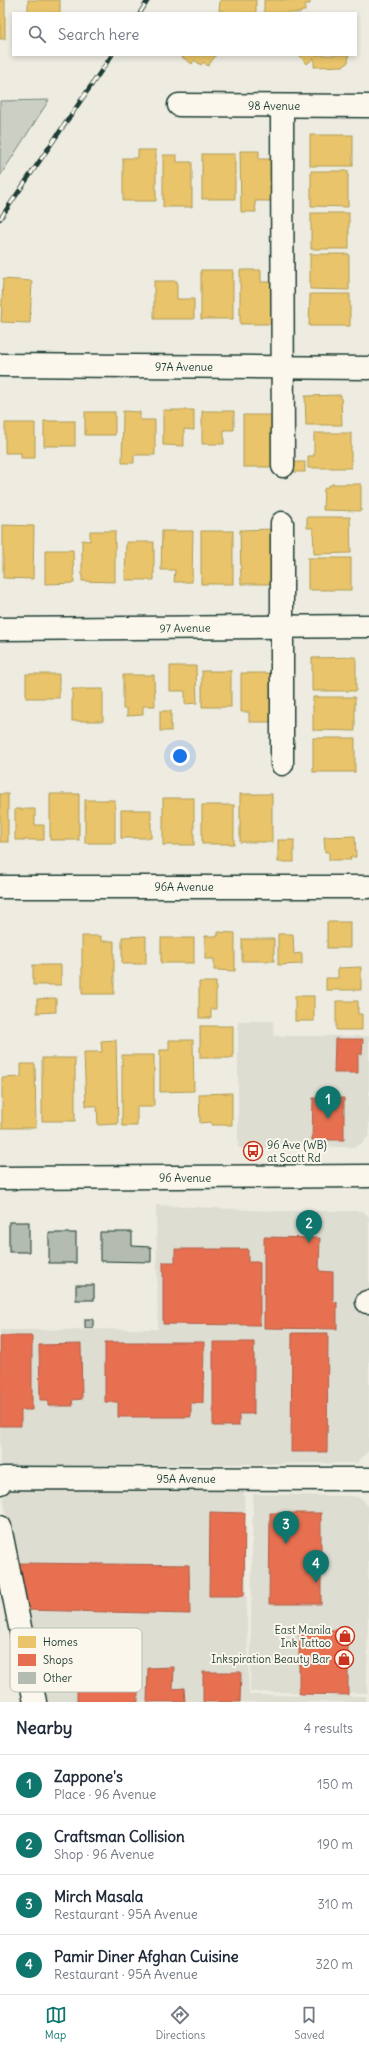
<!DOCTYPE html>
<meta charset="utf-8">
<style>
body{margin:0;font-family:Delius,sans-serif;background:#f2f2f3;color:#1f2937}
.you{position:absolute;left:180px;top:756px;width:14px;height:14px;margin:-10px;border:3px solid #fff;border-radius:50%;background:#1a73e8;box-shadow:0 0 0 6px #1a73e833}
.badge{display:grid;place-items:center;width:26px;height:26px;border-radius:50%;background:#0f766e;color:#fff;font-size:13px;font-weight:700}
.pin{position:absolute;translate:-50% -33px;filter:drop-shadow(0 1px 2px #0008)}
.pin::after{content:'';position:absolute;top:21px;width:14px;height:12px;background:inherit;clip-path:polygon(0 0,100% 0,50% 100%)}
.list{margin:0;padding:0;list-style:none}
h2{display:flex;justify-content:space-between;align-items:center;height:52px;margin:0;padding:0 16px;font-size:17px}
h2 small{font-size:13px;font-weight:400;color:#747a83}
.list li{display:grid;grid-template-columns:26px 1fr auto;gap:12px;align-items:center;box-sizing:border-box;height:60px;padding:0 16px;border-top:1px solid #e0e1e3}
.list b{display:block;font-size:15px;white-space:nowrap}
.list p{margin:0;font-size:13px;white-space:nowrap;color:#747a83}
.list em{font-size:13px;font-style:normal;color:#747a83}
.icon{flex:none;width:22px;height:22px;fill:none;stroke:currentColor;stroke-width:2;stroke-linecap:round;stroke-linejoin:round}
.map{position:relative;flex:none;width:369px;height:1702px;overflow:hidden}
.search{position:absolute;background:#fff;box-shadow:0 2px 6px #0003;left:12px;right:12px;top:12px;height:44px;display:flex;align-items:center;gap:10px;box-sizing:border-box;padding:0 14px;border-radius:0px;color:#747a83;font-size:15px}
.sheet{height:292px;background:#fff}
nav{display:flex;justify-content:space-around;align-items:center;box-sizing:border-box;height:56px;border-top:1px solid #e0e1e3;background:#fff;font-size:11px;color:#747a83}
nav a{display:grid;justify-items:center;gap:2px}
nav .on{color:#0f766e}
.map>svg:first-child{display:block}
</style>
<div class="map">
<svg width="369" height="1702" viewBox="0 0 369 1702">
<rect width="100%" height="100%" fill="#eeece1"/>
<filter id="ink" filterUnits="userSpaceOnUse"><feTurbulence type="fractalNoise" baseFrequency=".025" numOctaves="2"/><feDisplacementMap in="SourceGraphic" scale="8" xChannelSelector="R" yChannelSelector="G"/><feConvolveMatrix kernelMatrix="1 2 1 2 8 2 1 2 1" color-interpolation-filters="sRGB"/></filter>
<g filter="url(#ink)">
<g fill="#ddddd2">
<path d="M238,1021H273L274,1036H369V1136L361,1144L354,1147L238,1148Z"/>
<path d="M156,1205L272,1211H363L369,1217V1450L357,1463L0,1466V1330L158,1329Z"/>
<path d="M11,1488L244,1491L249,1695L366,1696V1702H43L3,1497Z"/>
<path d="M253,1494L353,1496L362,1499L369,1507L367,1693L250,1692Z"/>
</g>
<path fill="#cbcfc4" stroke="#75867c" d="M49,100L0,176V101Z"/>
<g fill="#e9c46a" stroke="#ac9c5a">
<rect x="0" y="0" width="5" height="39"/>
<rect x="28" y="0" width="32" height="13"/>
<path d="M220,0H256V13H223V11H219Z"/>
<path d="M264,0H310V4H305V11H301V13H264Z"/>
<path d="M179,55H216L208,66L203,62L201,65L194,60L192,64Z"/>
<path d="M299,55H349L348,62L344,66L314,67V58L307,64Z"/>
<rect x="310" y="135" width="43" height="31"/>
<path d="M138,150H156V201H123V158H138Z"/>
<path d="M240,151H259V159H273L274,201H255L256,212H241Z"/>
<rect x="202" y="154" width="33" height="45"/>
<path d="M163,155H177V162H192V207H163Z"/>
<path d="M311,171H348V207L311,206Z"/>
<rect x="311" y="213" width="38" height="36"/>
<path d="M310,254H349V290L310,289Z"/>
<rect x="201" y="270" width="32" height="49"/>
<path d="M240,270H261V282H273V324H240Z"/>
<path d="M3,279L32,281L30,323L1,322Z"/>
<path d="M154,281H177V299H194V319H154Z"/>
<path d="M310,294H350V326H309Z"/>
<path d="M341,395L342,425H306L305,396Z"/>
<path d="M163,410H194V430L184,429V446L163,445Z"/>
<path d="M123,411L140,412V420H155V455H134V463H122Z"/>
<path d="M202,411H234V430H224V444H202Z"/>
<rect x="85" y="412" width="30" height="23"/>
<path d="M243,415H274L275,467H243Z"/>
<rect x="44" y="421" width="31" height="25"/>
<path d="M5,423H35V458H21V453H5Z"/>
<path d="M314,433H351V468H308V456H314Z"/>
<rect x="294" y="462" width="11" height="10"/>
<path d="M332,484H361V511L323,510L324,489Z"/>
<path d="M307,517H350L351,553L314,554L313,528H307Z"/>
<path d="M3,525L34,526L33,579L3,578Z"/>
<path d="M274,529V584H241L240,530Z"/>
<path d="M90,531H115V582L82,581V540L90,541Z"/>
<path d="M162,531H193L192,582H174L175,570H161Z"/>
<rect x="201" y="531" width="32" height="53"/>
<path d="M126,542H154V580H125Z"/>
<path d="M45,550H73L74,583L45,584Z"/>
<rect x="308" y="558" width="43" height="32"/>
<path d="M356,657V691H312V658Z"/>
<path d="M170,666H196L197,703L185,704V691H170Z"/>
<rect x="202" y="671" width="29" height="36"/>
<path d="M241,673H273V722H249V712H241Z"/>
<rect x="26" y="674" width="33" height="24"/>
<path d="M123,675H154L155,706H143V715L127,716V709H123Z"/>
<rect x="72" y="689" width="31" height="32"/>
<path d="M313,697H355V731L313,730Z"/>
<rect x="160" y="711" width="11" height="20"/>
<rect x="313" y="738" width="42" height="34"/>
<rect x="0" y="794" width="8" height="48"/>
<rect x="50" y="794" width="29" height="46"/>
<rect x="240" y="794" width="32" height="48"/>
<rect x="163" y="798" width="31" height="47"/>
<rect x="85" y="800" width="30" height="43"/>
<rect x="202" y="805" width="32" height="39"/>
<path d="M15,809H35V825H44V840H15Z"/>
<rect x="121" y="810" width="30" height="28"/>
<path d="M355,836L356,857H350L351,860H329V852H325L324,837Z"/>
<rect x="278" y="840" width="16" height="22"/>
<rect x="327" y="922" width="23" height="26"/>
<path d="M218,932L235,933V971L214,970V959H205V936H218Z"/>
<path d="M278,934H293L294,954L302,953V964L278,965Z"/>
<path d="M82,936H101V941H114V994H82Z"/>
<path d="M146,936V964H122V937Z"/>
<rect x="161" y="938" width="33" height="25"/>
<rect x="242" y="939" width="32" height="22"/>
<rect x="33" y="965" width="28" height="20"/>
<path d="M361,967V990H326V978H338V968Z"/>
<path d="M199,982H216V1009H211V1018H199Z"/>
<rect x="295" y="996" width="19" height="25"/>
<path d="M56,998V1012L37,1013V999Z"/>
<path d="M336,1001H358V1014H362V1030H336Z"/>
<rect x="200" y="1026" width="33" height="32"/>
<path d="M116,1040L118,1124L98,1125L97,1106H86L84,1052H102L101,1041Z"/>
<path d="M169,1040H193L194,1091L160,1092V1050H169Z"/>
<path d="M122,1055H154V1107H137V1126H122Z"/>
<rect x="42" y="1058" width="33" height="63"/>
<path d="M21,1064H35L36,1128H2V1078L21,1077Z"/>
<path d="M232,1093V1125H211V1122L200,1123L199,1094Z"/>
</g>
<g fill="#e76f51" stroke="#ab6048">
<path d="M335,1039H363L362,1054H358V1073H334Z"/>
<path d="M313,1098H344V1140H312Z"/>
<path d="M264,1237L320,1238L319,1271L333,1272V1302H337V1329L264,1328Z"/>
<path d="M175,1249H248V1262H260V1325L163,1324V1262H175Z"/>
<path d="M292,1333H328L327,1452H291Z"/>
<path d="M0,1336H32V1410H21V1426H0Z"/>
<path d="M105,1342H204L203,1403H191V1417H118V1402H105Z"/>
<path d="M213,1342H254V1414H239V1426H213Z"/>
<path d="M81,1344L82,1399L72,1400L73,1406H48V1400H40L39,1345Z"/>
<path d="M210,1512L245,1513L244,1596H209Z"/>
<path d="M270,1513H321V1604H269Z"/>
<path d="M20,1563L189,1565L190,1614L25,1610Z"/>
<path d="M299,1630H348V1695L299,1694Z"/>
<path d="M44,1640L138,1643V1702H77V1679L42,1681Z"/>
<path d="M174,1667L173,1689L184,1688L185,1702H147L148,1668Z"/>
<path d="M203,1672H241L240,1702H203Z"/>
</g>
<g fill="#b4bbb0" stroke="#1f3d34">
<rect x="9" y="1222" width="20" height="30"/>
<path d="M100,1232H132V1246L151,1247V1262L100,1261Z"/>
<rect x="49" y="1233" width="27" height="30"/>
<rect x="76" y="1285" width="18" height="15"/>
<rect x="85" y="1319" width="8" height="9"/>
</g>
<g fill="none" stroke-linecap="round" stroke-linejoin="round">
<defs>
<g id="minor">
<path d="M179,105L369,106"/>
<path d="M282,107L283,466"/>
<path d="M0,365L369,368"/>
<path d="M0,629L369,626"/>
<path d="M282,764V523"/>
<path d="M0,887H369"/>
<path d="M0,1178L369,1176"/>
<path d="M367,1302H369"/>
<path d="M0,1483L3,1478L369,1479"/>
<path d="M0,1527L35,1702"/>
</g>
</defs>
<use href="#minor" stroke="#1f3d34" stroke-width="25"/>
<use href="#minor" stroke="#fbf7ec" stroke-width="22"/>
<defs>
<g id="rail">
<path d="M140,13L148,0"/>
<path d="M0,219L112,55"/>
</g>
</defs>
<use href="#rail" stroke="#1f3d34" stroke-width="4.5"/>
<use href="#rail" stroke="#fbf7ec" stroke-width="3" stroke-dasharray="9" stroke-linecap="butt"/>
</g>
</g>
<defs>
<symbol id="bus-ring" viewBox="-11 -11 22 22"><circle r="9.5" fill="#fbf7ec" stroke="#c8321e" stroke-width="1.5"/><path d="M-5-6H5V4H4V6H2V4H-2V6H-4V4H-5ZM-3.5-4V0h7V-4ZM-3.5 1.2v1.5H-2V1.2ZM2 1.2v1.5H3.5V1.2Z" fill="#c8321e"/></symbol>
<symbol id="shop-ring" viewBox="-11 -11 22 22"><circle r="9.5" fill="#fbf7ec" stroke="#c8321e" stroke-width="1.5"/><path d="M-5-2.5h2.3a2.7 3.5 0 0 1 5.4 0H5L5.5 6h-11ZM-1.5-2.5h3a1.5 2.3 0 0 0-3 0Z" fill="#c8321e"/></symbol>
</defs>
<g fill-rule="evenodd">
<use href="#bus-ring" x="242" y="1140" width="22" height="22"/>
<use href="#shop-ring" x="334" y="1625" width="22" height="22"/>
<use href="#shop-ring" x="333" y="1648" width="22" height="22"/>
</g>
<g text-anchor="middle" stroke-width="4" stroke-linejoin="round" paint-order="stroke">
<g font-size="11" fill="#1f3d34" stroke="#fbf7ec">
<text x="274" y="110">98 Avenue</text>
<text x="184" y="371">97A Avenue</text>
<text transform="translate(185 628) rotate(-1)" y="4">97 Avenue</text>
<text x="184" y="891">96A Avenue</text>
<text x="185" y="1182">96 Avenue</text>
<text x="186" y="1483">95A Avenue</text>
</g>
<g font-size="11" fill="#1f3d34" stroke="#fbf7ec" text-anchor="end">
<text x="267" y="1149" text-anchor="start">96 Ave (WB)<tspan x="267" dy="13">at Scott Rd</tspan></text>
<text x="331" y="1634">East Manila<tspan x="331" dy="13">Ink Tattoo</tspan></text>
<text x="330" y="1663">Inkspiration Beauty Bar</text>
</g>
</g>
<rect x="10" y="1628" width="132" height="64" rx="6" fill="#fbf7ec" stroke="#b9bfb5" stroke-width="1"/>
<rect x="18" y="1636" width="18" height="12" fill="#e9c46a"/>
<rect x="18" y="1654" width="18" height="12" fill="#e76f51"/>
<rect x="18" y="1672" width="18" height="12" fill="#b4bbb0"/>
<g font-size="11" fill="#1f3d34">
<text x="43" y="1646">Homes</text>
<text x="43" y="1664">Shops</text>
<text x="43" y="1682">Other</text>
</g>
</svg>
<div class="you"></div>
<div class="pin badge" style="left:328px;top:1119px">1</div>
<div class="pin badge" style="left:309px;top:1243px">2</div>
<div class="pin badge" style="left:286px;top:1544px">3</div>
<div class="pin badge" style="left:316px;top:1583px">4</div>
<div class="search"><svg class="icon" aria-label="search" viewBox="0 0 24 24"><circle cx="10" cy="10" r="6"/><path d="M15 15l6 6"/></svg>Search here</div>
</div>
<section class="sheet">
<h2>Nearby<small>4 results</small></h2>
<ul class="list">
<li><span class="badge">1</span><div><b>Zappone's</b><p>Place · 96 Avenue</p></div><em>150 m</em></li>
<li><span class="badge">2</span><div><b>Craftsman Collision</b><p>Shop · 96 Avenue</p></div><em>190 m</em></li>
<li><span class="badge">3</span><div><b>Mirch Masala</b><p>Restaurant · 95A Avenue</p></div><em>310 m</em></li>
<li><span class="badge">4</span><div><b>Pamir Diner Afghan Cuisine</b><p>Restaurant · 95A Avenue</p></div><em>320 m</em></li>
</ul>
</section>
<nav>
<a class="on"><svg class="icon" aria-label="map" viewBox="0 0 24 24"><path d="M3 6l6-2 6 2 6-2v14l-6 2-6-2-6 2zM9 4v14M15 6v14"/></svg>Map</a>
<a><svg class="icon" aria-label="directions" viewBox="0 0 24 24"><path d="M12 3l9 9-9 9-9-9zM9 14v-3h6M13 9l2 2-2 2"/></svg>Directions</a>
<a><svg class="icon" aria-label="saved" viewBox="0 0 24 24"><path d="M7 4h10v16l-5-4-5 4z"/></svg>Saved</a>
</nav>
